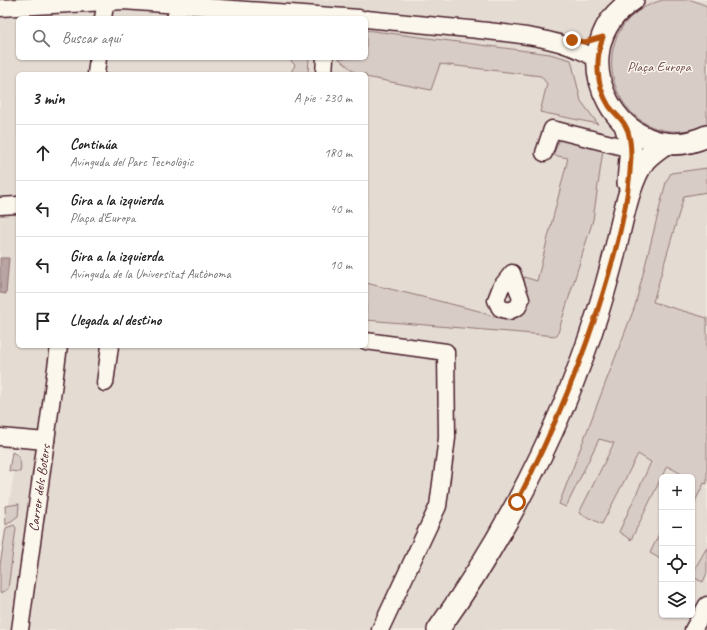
<!DOCTYPE html>
<html lang="es">
<meta charset="utf-8">
<style>
body{margin:0;font-family:Caveat,sans-serif;background:#f2f2f2;color:#222}
.controls{position:absolute;right:12px;bottom:12px;display:grid;overflow:hidden;border-radius:6px;box-shadow:0 1px 3px #0004}
.controls button{width:36px;height:36px;display:grid;place-items:center;padding:0;border:0;border-bottom:1px solid #e0e0e0;background:#fff;color:#222;font:20px sans-serif}
.stop{position:absolute;width:12px;height:12px;margin:-9px;border:3px solid #b45309;border-radius:50%;background:#fff}
.stop.end{background:#b45309;border-color:#fff;box-shadow:0 1px 4px #0008}
.list{margin:0;padding:0;list-style:none}
h2{display:flex;justify-content:space-between;align-items:center;height:52px;margin:0;padding:0 16px;font-size:17px}
h2 small{font-size:13px;font-weight:400;color:#767676}
.list li{display:grid;grid-template-columns:26px 1fr auto;gap:12px;align-items:center;box-sizing:border-box;height:56px;padding:0 16px;border-top:1px solid #e0e0e0}
.list b{display:block;font-size:15px;white-space:nowrap}
.list p{margin:0;font-size:13px;white-space:nowrap;color:#767676}
.list em{font-size:13px;font-style:normal;color:#767676}
.icon{flex:none;width:22px;height:22px;fill:none;stroke:currentColor;stroke-width:2;stroke-linecap:round;stroke-linejoin:round}
.map{position:relative;flex:none;width:707px;height:630px;overflow:hidden}
.search{position:absolute;background:#fff;box-shadow:0 1px 3px #0004;left:16px;top:16px;width:352px;height:44px;display:flex;align-items:center;gap:10px;box-sizing:border-box;padding:0 14px;border-radius:6px;color:#767676;font-size:15px}
.panel{position:absolute;background:#fff;box-shadow:0 1px 3px #0004;left:16px;top:72px;width:352px;height:276px;border-radius:6px}
.map>svg:first-child{display:block}
</style>
<div class="map">
<svg width="707" height="630" viewBox="0 0 707 630">
<rect width="100%" height="100%" fill="#f0eae0"/>
<filter id="ink" filterUnits="userSpaceOnUse"><feTurbulence type="fractalNoise" baseFrequency=".025" numOctaves="2"/><feDisplacementMap in="SourceGraphic" scale="8" xChannelSelector="R" yChannelSelector="G"/><feConvolveMatrix kernelMatrix="1 2 1 2 8 2 1 2 1" color-interpolation-filters="sRGB"/></filter>
<g filter="url(#ink)">
<path fill="#e4dbd2" fill-rule="evenodd" d="M0,0H707V630H0V561L18,449L0,448ZM18,18H366V58H18ZM18,74H366V346H18ZM662,477H692V615H662Z"/>
<g fill="#d8ccc6" stroke="#917678">
<path d="M663,0H692L707,6V124C616,164 569,25 663,0Z"/>
<path d="M366,30L550,54L571,60L581,101L598,124L540,112L547,84L541,76L440,64L431,90L366,77V74H357L338,58H366Z"/>
<path d="M288,58H309L308,74H290L295,65Z"/>
<path d="M560,139L603,150L593,220L557,336L366,320V283L479,311C498,320 507,321 526,311L529,297L524,285V277L537,281L568,158L553,155Z"/>
<path d="M707,168V192L684,196L653,302L707,318V484L704,483L692,508V477H687L667,466L631,540L619,532L651,462L638,454L602,524L579,513L614,443L599,439L566,507L559,504L635,306L666,182L671,173Z"/>
<path d="M12,452C20,455 22,463 20,472L9,471Z"/>
<path d="M19,504L18,516L6,525L5,506Z"/>
<path d="M14,525L16,528L8,589L0,593V565L6,528Z"/>
<path d="M662,528V560L650,553Z"/>
<path d="M707,547V573L703,582L692,577V574Z"/>
</g>
<path fill="#b8a4a2" stroke="#8c6f72" d="M0,258H9L6,294L0,293Z"/>
<g fill="none" stroke-linecap="round" stroke-linejoin="round">
<defs>
<g id="minor">
<path d="M0,8L123,1L359,18"/>
<path d="M103,18L106,0"/>
<path d="M175,18L180,5"/>
<path d="M366,19C400,22 435,26 469,29C513,34 559,36 598,60"/>
<path d="M96,74L98,58"/>
<path d="M324,74L325,58"/>
<path d="M544,153L552,129L631,149"/>
<path d="M0,206L18,205"/>
<path d="M512,273L521,299L518,307L509,311L500,308L496,300L501,287Z"/>
<path d="M366,341L446,352L447,438L438,506L380,630"/>
<path d="M105,383L110,346"/>
<path d="M0,437L46,441"/>
<path d="M20,630L59,346"/>
<path d="M693,630L707,605"/>
</g>
<g id="major">
<path d="M633,0C554,50 621,176 707,136"/>
<path d="M625,125L631,145L628,183"/>
<path d="M438,630C516,520 578,394 612,263C620,235 627,183 645,160C651,153 659,148 666,143"/>
</g>
</defs>
<use href="#minor" stroke="#4a1f2b" stroke-width="19"/>
<use href="#major" stroke="#4a1f2b" stroke-width="24"/>
<use href="#minor" stroke="#fbf7ec" stroke-width="16"/>
<use href="#major" stroke="#fbf7ec" stroke-width="21"/>
</g>
</g>
<g fill="none" stroke-linecap="round" stroke-linejoin="round" filter="url(#ink)">
<path stroke="#b45309" stroke-width="5" d="M517,502C552,433 582,363 604,290C617,247 629,202 631,157C631,148 630,133 625,125C621,118 614,113 609,106C596,85 595,60 603,37L585,42L572,40"/>
</g>
<g text-anchor="middle" stroke-width="3" stroke-linejoin="round" paint-order="stroke">
<g font-size="14" fill="#6e4a52" stroke="#fbf7ec">
<text x="659" y="71">Plaça Europa</text>
</g>
<g font-size="14" fill="#4a1f2b" stroke="#fbf7ec">
<text transform="translate(39 488) rotate(-82)" y="5">Carrer dels Boters</text>
</g>
</g>
</svg>
<div class="controls">
<button>+</button>
<button>−</button>
<button><svg class="icon" aria-label="locate" viewBox="0 0 24 24"><circle cx="12" cy="12" r="6"/><path d="M12 2v4M12 18v4M2 12h4M18 12h4"/></svg></button>
<button><svg class="icon" aria-label="layers" viewBox="0 0 24 24"><path d="M12 4l9 5-9 5-9-5zM3 14l9 5 9-5"/></svg></button>
</div>
<div class="stop" style="left:517px;top:502px"></div>
<div class="stop end" style="left:572px;top:40px"></div>
<div class="search"><svg class="icon" aria-label="search" viewBox="0 0 24 24"><circle cx="10" cy="10" r="6"/><path d="M15 15l6 6"/></svg>Buscar aquí</div>
<section class="panel">
<h2>3 min<small>A pie · 230 m</small></h2>
<ul class="list">
<li><svg class="icon" aria-label="ahead" viewBox="0 0 24 24"><path d="M12 20V5M6 11l6-6 6 6"/></svg><div><b>Continúa</b><p>Avinguda del Parc Tecnològic</p></div><em>180 m</em></li>
<li><svg class="icon" aria-label="left" viewBox="0 0 24 24"><path d="M17 20v-9H6M10 6l-5 5 5 5"/></svg><div><b>Gira a la izquierda</b><p>Plaça d'Europa</p></div><em>40 m</em></li>
<li><svg class="icon" aria-label="left" viewBox="0 0 24 24"><path d="M17 20v-9H6M10 6l-5 5 5 5"/></svg><div><b>Gira a la izquierda</b><p>Avinguda de la Universitat Autònoma</p></div><em>10 m</em></li>
<li><svg class="icon" aria-label="arrive" viewBox="0 0 24 24"><path d="M6 21V4h12l-3 4 3 4H6"/></svg><div><b>Llegada al destino</b></div></li>
</ul>
</section>
</div>
